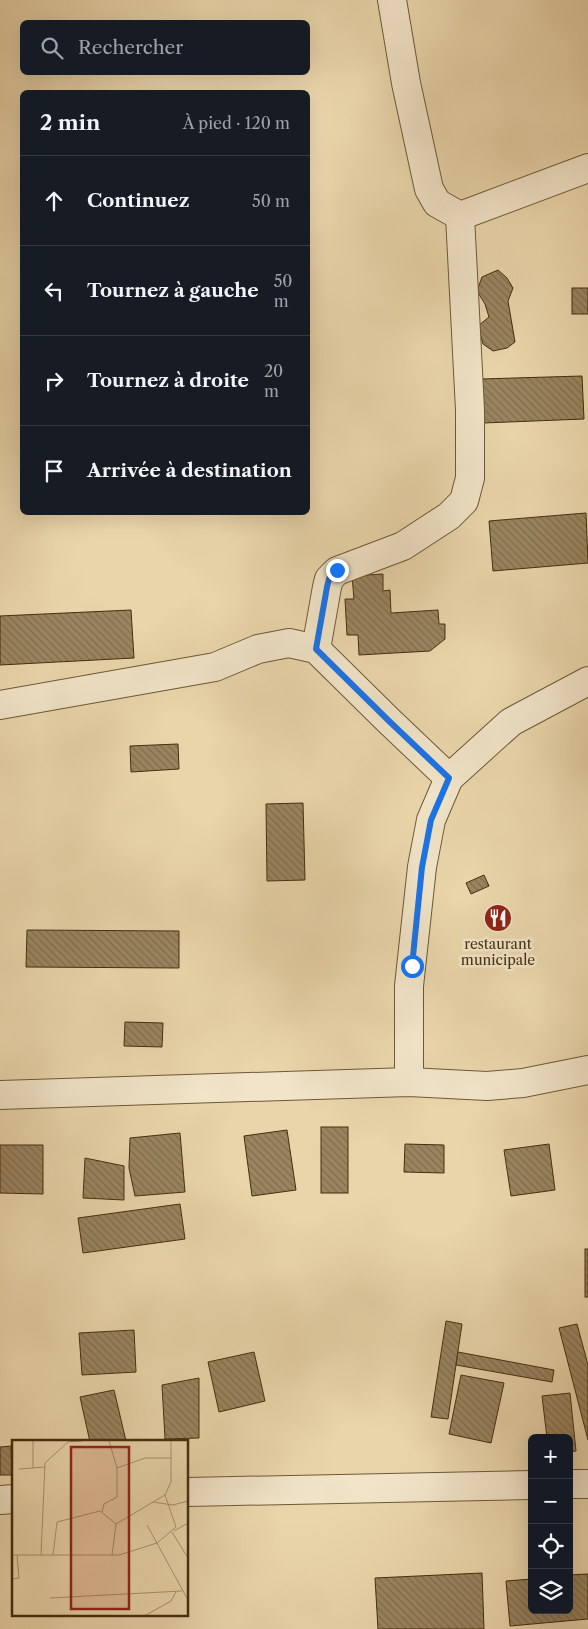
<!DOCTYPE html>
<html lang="fr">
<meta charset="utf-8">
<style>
body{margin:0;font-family:"Libre Caslon Text",serif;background:#242831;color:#f1f3f6}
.controls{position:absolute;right:15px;bottom:15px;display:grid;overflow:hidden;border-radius:8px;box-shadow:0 5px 20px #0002}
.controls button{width:45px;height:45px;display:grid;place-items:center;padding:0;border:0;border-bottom:1px solid #363941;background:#171b24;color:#f1f3f6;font:25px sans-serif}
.stop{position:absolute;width:15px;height:15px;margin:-11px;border:4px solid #1a73e8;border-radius:50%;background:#fff}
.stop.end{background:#1a73e8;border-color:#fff;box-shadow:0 1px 5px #0008}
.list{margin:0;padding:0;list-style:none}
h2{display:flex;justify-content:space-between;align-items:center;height:65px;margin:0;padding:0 20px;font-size:21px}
h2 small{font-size:16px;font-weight:400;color:#9ea1a6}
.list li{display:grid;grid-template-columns:32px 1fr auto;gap:15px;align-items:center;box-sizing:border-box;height:90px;padding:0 20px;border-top:1px solid #363941}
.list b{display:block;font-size:19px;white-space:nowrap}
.list em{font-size:16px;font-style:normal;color:#9ea1a6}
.icon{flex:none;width:28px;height:28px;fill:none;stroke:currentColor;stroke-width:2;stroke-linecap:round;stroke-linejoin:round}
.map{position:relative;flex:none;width:588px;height:1629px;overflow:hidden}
.search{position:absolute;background:#171b24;box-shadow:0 5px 20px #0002;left:20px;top:20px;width:290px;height:55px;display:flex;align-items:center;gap:12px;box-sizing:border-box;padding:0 18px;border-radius:8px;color:#9ea1a6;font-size:19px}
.panel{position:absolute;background:#171b24;box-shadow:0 5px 20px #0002;left:20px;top:90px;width:290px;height:425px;border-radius:8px}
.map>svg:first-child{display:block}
</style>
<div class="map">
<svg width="588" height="1629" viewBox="0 0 588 1629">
<defs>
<pattern id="building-back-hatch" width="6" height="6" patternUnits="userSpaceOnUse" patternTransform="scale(1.25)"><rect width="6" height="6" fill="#9a8560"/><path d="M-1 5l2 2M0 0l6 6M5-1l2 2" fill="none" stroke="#7f6d4e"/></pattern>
</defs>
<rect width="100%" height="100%" fill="#ead5ab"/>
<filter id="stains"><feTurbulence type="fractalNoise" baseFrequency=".004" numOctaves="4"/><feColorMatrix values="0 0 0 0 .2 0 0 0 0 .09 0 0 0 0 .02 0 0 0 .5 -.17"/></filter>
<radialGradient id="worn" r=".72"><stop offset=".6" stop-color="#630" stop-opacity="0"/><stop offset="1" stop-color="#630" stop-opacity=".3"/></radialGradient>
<g fill="url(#building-back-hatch)" stroke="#442e0f">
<path d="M498,270L507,278L513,288L508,301L515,342L507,348L493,351L483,344L478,326L489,317L485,304L477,291L482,277Z"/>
<rect x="572" y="288" width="16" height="26"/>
<path d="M582,376L584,419L483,423L481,379Z"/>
<path d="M586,513L588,563L493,571L489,521Z"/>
<path d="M383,574V591L390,590L391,613L438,610L439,624H445V639L430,651L359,655L358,635H347L345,599H354L352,576Z"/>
<path d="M131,610L134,658L0,665V616Z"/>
<path d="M178,744L179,769L131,772L130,746Z"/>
<path d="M303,803L305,880L267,881L266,804Z"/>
<path d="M484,875L489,886L471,894L466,883Z"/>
<path d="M27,930L179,931V968L26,967Z"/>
<path d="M125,1022L163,1023L162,1047L124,1046Z"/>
<rect x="321" y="1127" width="27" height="66"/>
<path d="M287,1130L296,1190L252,1196L244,1136Z"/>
<path d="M180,1133L185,1192L135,1196L129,1168L130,1138Z"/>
<path d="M405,1144L444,1145V1173L404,1172Z"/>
<path d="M549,1144L555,1190L511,1196L504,1150Z"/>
<path d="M0,1145H43V1194L0,1193Z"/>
<path d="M85,1158L124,1166V1200L83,1198Z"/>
<path d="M180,1204L185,1239L83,1253L78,1218Z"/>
<rect x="585" y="1249" width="3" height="48"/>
<path d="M446,1321L462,1324L448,1419L431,1417Z"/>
<path d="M577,1324L588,1365V1440L559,1328Z"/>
<path d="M134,1330L136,1372L82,1375L79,1333Z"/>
<path d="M254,1352L265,1401L219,1412L208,1362Z"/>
<path d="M458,1352L554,1370L552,1382L456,1365Z"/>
<path d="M461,1375L504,1383L491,1443L449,1434Z"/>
<path d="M199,1378V1438L165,1439L162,1385Z"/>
<path d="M114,1390L126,1441L90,1442L80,1397Z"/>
<path d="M570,1393L576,1451L569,1452V1438H547L542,1396Z"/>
<path d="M11,1446L12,1475H0V1447Z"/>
<path d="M482,1573L484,1629H378L375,1578Z"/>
<path d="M588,1574V1619L510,1626L506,1581L532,1579V1610H569V1575Z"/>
</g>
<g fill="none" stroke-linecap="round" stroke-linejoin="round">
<defs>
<g id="minor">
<path d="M392,0L406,83L429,189L437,203L460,216L588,168"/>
<path d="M316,649L327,587L329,579L337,571L403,546L449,516L464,501L470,478V410L460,216"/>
<path d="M0,705L215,667L258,649L289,643L316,649L389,721L449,778"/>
<path d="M409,1082V986L422,867L431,820L449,778L511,722L588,681"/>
<path d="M0,1095L409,1082L487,1086L523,1083L588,1070"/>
<path d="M569,1484H588"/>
<path d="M188,1492L532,1485"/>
<path d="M0,1500L14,1499"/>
</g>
</defs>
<use href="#minor" stroke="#6e5836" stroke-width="30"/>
<use href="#minor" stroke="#f1e4c8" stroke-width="28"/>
</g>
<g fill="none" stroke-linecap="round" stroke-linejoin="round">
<path stroke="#1a73e8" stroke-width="6" d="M337,570L329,579L327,587L316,649L389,721L449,778L431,820L422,867L412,966"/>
</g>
<defs>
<symbol id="restaurant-disc" viewBox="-11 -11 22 22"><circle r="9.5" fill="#8f2418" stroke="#f1e4c8"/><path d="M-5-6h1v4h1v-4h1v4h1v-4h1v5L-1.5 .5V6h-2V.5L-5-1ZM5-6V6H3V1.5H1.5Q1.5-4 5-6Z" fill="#fff"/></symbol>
</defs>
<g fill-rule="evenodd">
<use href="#restaurant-disc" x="482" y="902" width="32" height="32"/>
</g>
<g text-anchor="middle" stroke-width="5" stroke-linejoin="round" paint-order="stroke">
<g font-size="14" fill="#442e0f" stroke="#f1e4c8">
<text x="498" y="949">restaurant<tspan x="498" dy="16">municipale</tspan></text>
</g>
</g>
<g transform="translate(12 1440)">
<rect width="176" height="176" fill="#ead5ab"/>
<path fill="none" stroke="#a8926d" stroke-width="1" d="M21,1V28M97,1L105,28L133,18H160M7,29L33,27M141,62L161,65L176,61M90,72L92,64L105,57V28M135,85L176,160M162,91L176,83M160,92L176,118M0,115H107L145,103L164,87L153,55L159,42V1M29,115L33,23L56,2L70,1M41,115L45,82L88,71L104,84M100,115L104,84L153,55M0,139L7,138L5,115M38,158L170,151M132,176L159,161L164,152"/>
<path fill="#8f2418" fill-opacity="0.15" stroke="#8f2418" stroke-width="2.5" d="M59,7H117V169H59Z"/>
<rect width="176" height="176" fill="none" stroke="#442e0f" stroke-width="2.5"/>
</g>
<rect width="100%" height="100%" filter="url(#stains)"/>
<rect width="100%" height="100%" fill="url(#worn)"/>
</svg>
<div class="controls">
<button>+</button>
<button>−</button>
<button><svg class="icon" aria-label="locate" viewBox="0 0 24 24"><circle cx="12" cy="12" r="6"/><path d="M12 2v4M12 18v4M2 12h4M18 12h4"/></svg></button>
<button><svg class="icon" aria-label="layers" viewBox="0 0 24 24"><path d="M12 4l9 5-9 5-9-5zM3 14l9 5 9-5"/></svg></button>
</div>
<div class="stop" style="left:412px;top:966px"></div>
<div class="stop end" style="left:337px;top:570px"></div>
<div class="search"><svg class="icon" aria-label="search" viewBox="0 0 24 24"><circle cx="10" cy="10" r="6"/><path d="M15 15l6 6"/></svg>Rechercher</div>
<section class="panel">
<h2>2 min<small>À pied · 120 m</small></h2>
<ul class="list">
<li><svg class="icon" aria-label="ahead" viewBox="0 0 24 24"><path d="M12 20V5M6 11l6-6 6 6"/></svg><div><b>Continuez</b></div><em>50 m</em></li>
<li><svg class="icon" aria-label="left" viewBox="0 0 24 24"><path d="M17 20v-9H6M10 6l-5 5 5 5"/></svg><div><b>Tournez à gauche</b></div><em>50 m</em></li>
<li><svg class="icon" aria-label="right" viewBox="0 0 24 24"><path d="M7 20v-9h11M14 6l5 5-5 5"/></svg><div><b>Tournez à droite</b></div><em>20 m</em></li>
<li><svg class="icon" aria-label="arrive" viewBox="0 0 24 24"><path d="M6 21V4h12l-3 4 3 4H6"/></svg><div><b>Arrivée à destination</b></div></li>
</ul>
</section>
</div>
